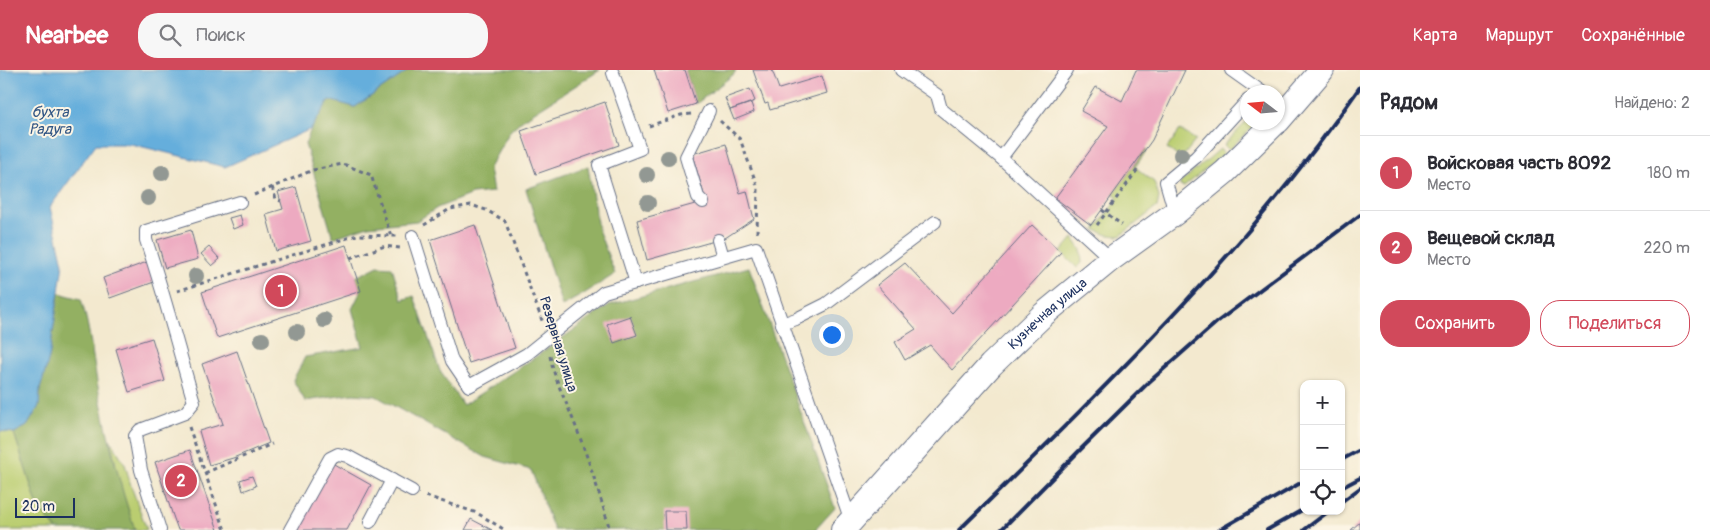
<!DOCTYPE html>
<html lang="ru">
<meta charset="utf-8">
<style>
body{margin:0;font-family:Pangolin,sans-serif;background:#f7f7f7;color:#2b2b33}
.controls{position:absolute;right:15px;bottom:15px;display:grid;overflow:hidden;border-radius:10px;box-shadow:0 1px 4px #0004}
.controls button{width:45px;height:45px;display:grid;place-items:center;padding:0;border:0;border-bottom:1px solid #e1e1e2;background:#fff;color:#2b2b33;font:25px sans-serif}
.compass{position:absolute;left:1240px;top:15px;width:45px;height:45px;border-radius:50%;background:#fff;box-shadow:0 1px 4px #0004;rotate:286deg}
.scale{position:absolute;left:15px;bottom:12px;width:60px;box-sizing:border-box;padding-left:5px;border:2px solid #1b2f5e;border-top:0;font-size:14px;line-height:18px;white-space:nowrap;color:#1b2f5e;-webkit-text-stroke:4px #fcf5e5;paint-order:stroke}
.you{position:absolute;left:831px;top:264px;width:18px;height:18px;margin:-12px;border:4px solid #fff;border-radius:50%;background:#1a73e8;box-shadow:0 0 0 8px #1a73e833}
.badge{display:grid;place-items:center;width:32px;height:32px;border-radius:50%;background:#d1495b;color:#fff;font-size:16px;font-weight:700}
.pin{position:absolute;translate:-50% -50%;border:2px solid #fff;box-shadow:0 1px 5px #0006}
.list{margin:0;padding:0;list-style:none}
h2{display:flex;justify-content:space-between;align-items:center;height:65px;margin:0;padding:0 20px;font-size:21px}
h2 small{font-size:16px;font-weight:400;color:#7c7c81}
.list li{display:grid;grid-template-columns:32px 1fr auto;gap:15px;align-items:center;box-sizing:border-box;height:75px;padding:0 20px;border-top:1px solid #e1e1e2}
.list b{display:block;font-size:19px;white-space:nowrap}
.list p{margin:0;font-size:16px;white-space:nowrap;color:#7c7c81}
.list em{font-size:16px;font-style:normal;color:#7c7c81}
.actions{display:flex;gap:10px;padding:15px 20px}
.actions a{flex:1;padding:11px 0;border:1px solid #d1495b;border-radius:20px;text-align:center;font-size:18px;color:#d1495b}
.actions .main{background:#d1495b;color:#fff}
.icon{flex:none;width:28px;height:28px;fill:none;stroke:currentColor;stroke-width:2;stroke-linecap:round;stroke-linejoin:round}
.map{position:relative;flex:none;width:1360px;height:460px;overflow:hidden}
header{display:flex;align-items:center;gap:30px;box-sizing:border-box;height:70px;padding:0 25px;background:#d1495b;color:#fff}
header strong{font-size:24px}
nav{display:flex;gap:28px;margin-inline-start:auto;font-size:18px}
.search{width:350px;height:45px;background:#f7f7f7;display:flex;align-items:center;gap:12px;box-sizing:border-box;padding:0 18px;border-radius:20px;color:#7c7c81;font-size:19px}
main{display:flex}
aside{flex:1;background:#fff}
.map>svg:first-child{display:block}
</style>
<header>
<strong>Nearbee</strong>
<div class="search"><svg class="icon" aria-label="search" viewBox="0 0 24 24"><circle cx="10" cy="10" r="6"/><path d="M15 15l6 6"/></svg>Поиск</div>
<nav><a>Карта</a><a>Маршрут</a><a>Сохранённые</a></nav>
</header>
<main>
<div class="map">
<svg width="1360" height="460" viewBox="0 0 1360 460">
<rect width="100%" height="100%" fill="#fcf5e5"/>
<filter id="ink" filterUnits="userSpaceOnUse"><feTurbulence type="fractalNoise" baseFrequency=".02" numOctaves="2"/><feDisplacementMap in="SourceGraphic" scale="10" xChannelSelector="R" yChannelSelector="G"/><feConvolveMatrix kernelMatrix="1 2 1 2 8 2 1 2 1" color-interpolation-filters="sRGB"/></filter>
<filter id="wash" filterUnits="userSpaceOnUse"><feTurbulence type="fractalNoise" baseFrequency=".0096" numOctaves="4" result="noise"/><feDisplacementMap in="SourceGraphic" scale="20" xChannelSelector="R" yChannelSelector="G"/><feGaussianBlur stdDeviation="1.12" result="paint"/><feColorMatrix in="noise" values="0 0 0 0 0 0 0 0 0 0 0 0 0 0 0 0 0 1.4 0 .05"/><feComposite in="paint" operator="in"/></filter>
<g filter="url(#wash)">
<rect width="100%" height="100%" fill="#f3e9cf"/>
<g fill="#bacd70" stroke="#6a7e67">
<path d="M1247,51L1248,52L1256,53L1229,80L1224,75Z"/>
<path d="M1180,60L1196,70L1181,89L1167,78Z"/>
<path d="M1146,79L1147,80L1135,97L1154,112L1159,127L1157,137L1120,166L1108,165L1095,160L1118,128L1113,124Z"/>
<path d="M1220,79L1224,84L1184,117L1180,116V113Z"/>
<path d="M1073,168L1081,180L1082,193L1077,198L1061,182Z"/>
<path d="M0,361L14,363L38,437L57,460H0Z"/>
<path d="M110,369L125,394L131,416L147,460H135L121,418Z"/>
</g>
<g fill="#93b062" stroke="#577060">
<path d="M409,0H600L522,50L510,61L489,98L493,122L472,124L437,138L417,151L368,156L333,168L305,74L311,59L329,30L355,37Z"/>
<path d="M685,0H736L734,4L696,34Z"/>
<path d="M588,96L598,159L615,204L582,225L562,236L526,119Z"/>
<path d="M378,196L392,197L402,230L414,226L440,301L463,335L537,286L609,235L749,197L835,438L815,460H554L531,400L485,387L376,326L353,324L305,331L293,310L305,287L363,277L352,239L361,221L356,207Z"/>
<path d="M59,223L81,229C91,261 93,294 100,327C109,372 120,416 135,460H57L38,437L14,363L27,356L39,336L40,319L49,288Z"/>
</g>
<path fill="#65aedc" stroke="#406e9d" d="M0,0H409L355,37L329,30L311,59L225,97L131,74H96L50,137L63,194L49,288L40,319L39,336L27,356L14,363L0,361Z"/>
<g id="blocks">
<g fill="#edaac1">
<path d="M654,0H685L696,34L668,43Z"/>
<path d="M753,0H772L779,19L822,6L827,23L770,40L768,33L765,34Z"/>
<path d="M1136,0H1185L1152,70L1091,155L1055,128L1108,56L1081,41L1096,17L1122,31Z"/>
<path d="M750,19L755,31L730,40L725,28Z"/>
<path d="M605,32L619,75L536,104L521,61Z"/>
<path d="M751,33L754,42L734,50L730,40Z"/>
<path d="M726,74L740,123L747,121L754,149L725,168L647,190L637,150L706,131L692,84Z"/>
<path d="M296,117L311,171L276,181L266,144L283,139L278,122Z"/>
<path d="M240,145L243,155L233,159L229,148Z"/>
<path d="M475,155L515,278L469,293L430,170Z"/>
<path d="M1032,155L1061,182L952,300L930,275L905,290L895,272L916,259L877,215L905,193L952,243Z"/>
<path d="M191,160L198,189L165,198L157,170Z"/>
<path d="M346,175L361,221L217,268L202,222Z"/>
<path d="M209,177L220,189L212,196L201,184Z"/>
<path d="M147,192L154,212L110,228L103,208Z"/>
<path d="M630,246L637,265L614,273L607,254Z"/>
<path d="M152,268L165,311L129,322L116,279Z"/>
<path d="M237,281L269,373L233,388L209,395L199,361L223,354L202,294Z"/>
<path d="M190,380L218,460H178L172,443L155,392Z"/>
<path d="M332,393L371,415L347,460H296Z"/>
<path d="M252,406L256,416L243,421L240,410Z"/>
<path d="M664,441H686L687,460H665Z"/>
<path d="M471,449L492,460H465Z"/>
<path d="M1360,452V460H1351Z"/>
</g>
</g>
</g>
<g filter="url(#ink)">
<use href="#blocks" fill-opacity="0" stroke="#677086" stroke-width="1"/>
<g fill="none" stroke-linecap="round" stroke-linejoin="round">
<defs>
<g id="service">
<path d="M901,0L937,25L941,39L1001,88"/>
<path d="M1067,0L1001,88L1111,189"/>
<path d="M1231,0L1262,22"/>
<path d="M613,3L640,79L599,95L636,213"/>
<path d="M703,132L698,127L686,87L709,41"/>
<path d="M1175,143L1166,112L1196,87L1248,30"/>
<path d="M413,166L452,291L469,316L527,284L604,222L756,178L851,451"/>
<path d="M718,170L723,187"/>
<path d="M782,254L796,249L826,234L935,152"/>
<path d="M370,452L392,410"/>
<path d="M160,460L141,400L135,366L140,360L185,343L194,332C178,278 164,223 146,170V161L240,132"/>
<path d="M290,460L330,388L338,384L347,386L412,421"/>
</g>
<g id="minor">
<path d="M1278,51L1322,0"/>
<path id="s1" d="M843,460L991,295L1044,244L1111,189L1175,143L1225,102L1276,52"/>
</g>
</defs>
<use href="#service" stroke="#677086" stroke-width="14"/>
<use href="#minor" stroke="#677086" stroke-width="26"/>
<g stroke="#677086" stroke-width="3" stroke-dasharray="4 4" stroke-linecap="butt">
<path d="M720,51L740,69L758,118L757,163"/>
<path d="M649,56L681,45L691,44"/>
<path d="M272,117L276,129L281,131"/>
<path d="M254,125L313,100L343,94L371,105L391,166"/>
<path d="M1102,140L1122,155"/>
<path d="M424,155L450,139L471,135L486,140L505,151L543,253"/>
<path d="M1097,155L1138,99"/>
<path d="M350,188L385,176L400,178"/>
<path d="M177,221L357,165L397,166"/>
<path d="M550,286C554,308 564,327 572,347C587,384 599,422 610,460"/>
<path d="M189,357L225,460"/>
<path d="M205,403L272,374"/>
<path d="M426,426L477,443L505,460"/>
</g>
<use href="#service" stroke="#fff" stroke-width="12"/>
<use href="#minor" stroke="#fff" stroke-width="24"/>
<g stroke="#1b2f5e" stroke-width="4">
<path d="M1341,390L1360,380"/>
<path d="M1341,418L1360,408"/>
<path d="M1341,432L1360,418"/>
<path d="M959,460C1101,321 1247,181 1360,17"/>
<path d="M1001,460L1082,378L1149,312L1217,252L1360,145"/>
<path d="M1219,460L1304,411"/>
<path d="M1267,460L1304,439"/>
<path d="M1304,460L1329,441"/>
</g>
</g>
<g fill="#929893">
<circle cx="1181" cy="85" r="8"/>
<circle cx="668" cy="88" r="8"/>
<circle cx="162" cy="103" r="8"/>
<circle cx="647" cy="105" r="8"/>
<circle cx="148" cy="128" r="8"/>
<circle cx="648" cy="133" r="8"/>
<circle cx="196" cy="206" r="8"/>
<circle cx="324" cy="250" r="8"/>
<circle cx="297" cy="262" r="8"/>
<circle cx="262" cy="270" r="8"/>
</g>
</g>
<g text-anchor="middle" stroke-width="4" stroke-linejoin="round" paint-order="stroke">
<g font-size="14" fill="#1b2f5e" stroke="#fcf5e5">
<text dy="5" stroke="none"><textPath href="#s1" startOffset="298">Кузнечная улица</textPath></text>
<text transform="translate(559 274) rotate(73)" y="5">Резервная улица</text>
</g>
<g font-size="15" font-style="italic" fill="#315584" stroke="#fcf5e5">
<text x="50" y="47">бухта<tspan x="50" dy="17">Радуга</tspan></text>
</g>
</g>
</svg>
<div class="controls">
<button>+</button>
<button>−</button>
<button><svg class="icon" aria-label="locate" viewBox="0 0 24 24"><circle cx="12" cy="12" r="6"/><path d="M12 2v4M12 18v4M2 12h4M18 12h4"/></svg></button>
</div>
<svg class="compass" viewBox="-18 -18 36 36"><path d="M0-13l5 13h-10z" fill="#e53935"/><path d="M0 13l5-13h-10z" fill="#7c7c81"/></svg>
<div class="scale">20 m</div>
<div class="you"></div>
<div class="pin badge" style="left:281px;top:221px">1</div>
<div class="pin badge" style="left:181px;top:411px">2</div>
</div>
<aside>
<h2>Рядом<small>Найдено: 2</small></h2>
<ul class="list">
<li><span class="badge">1</span><div><b>Войсковая часть 8092</b><p>Место</p></div><em>180 m</em></li>
<li><span class="badge">2</span><div><b>Вещевой склад</b><p>Место</p></div><em>220 m</em></li>
</ul>
<div class="actions"><a class="main">Сохранить</a><a>Поделиться</a></div>
</aside>
</main>
